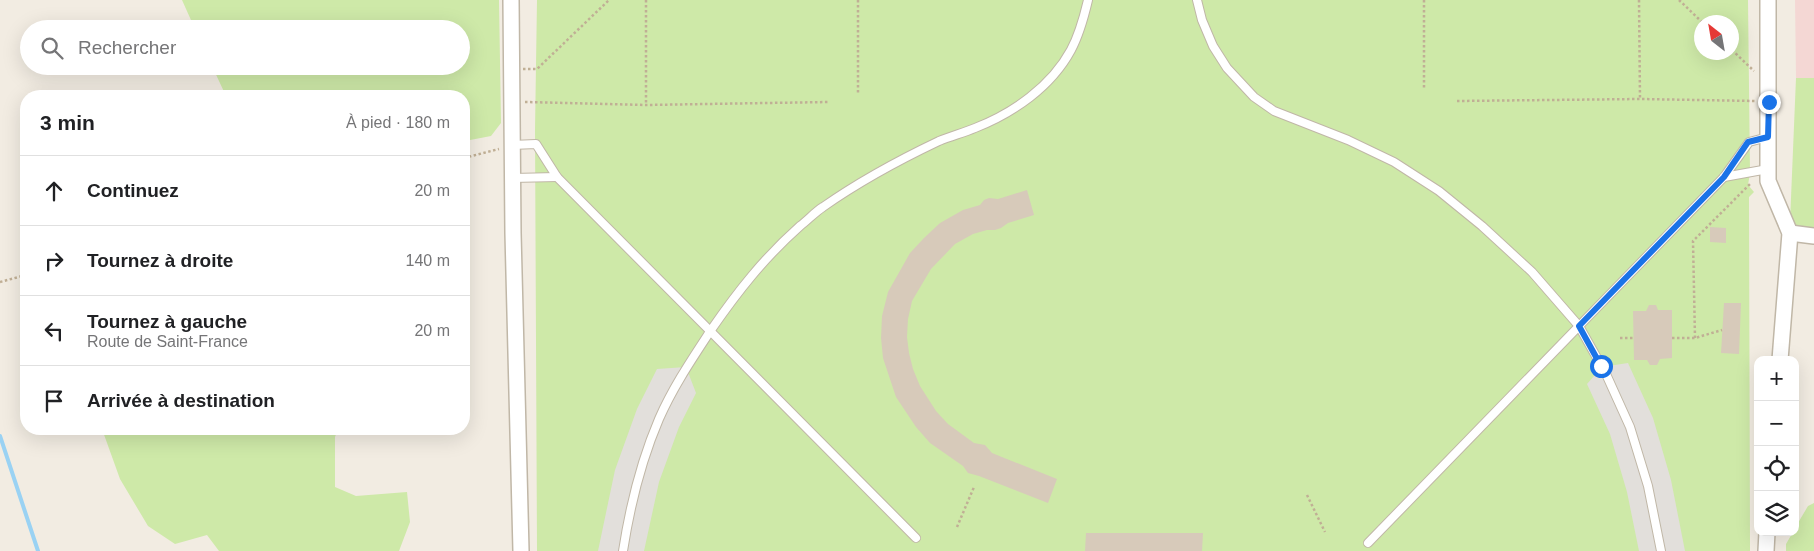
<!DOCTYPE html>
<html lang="fr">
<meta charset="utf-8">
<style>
body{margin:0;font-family:Arial,sans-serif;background:#f2f2f2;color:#202124}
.controls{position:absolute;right:15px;bottom:15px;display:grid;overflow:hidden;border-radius:10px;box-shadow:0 5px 20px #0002}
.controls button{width:45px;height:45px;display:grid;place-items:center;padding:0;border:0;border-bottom:1px solid #e0e0e0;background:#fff;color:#202124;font:25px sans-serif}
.compass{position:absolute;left:1694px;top:15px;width:45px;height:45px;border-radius:50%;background:#fff;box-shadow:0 5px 20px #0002;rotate:329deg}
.stop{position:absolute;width:15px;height:15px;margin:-11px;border:4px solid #1a73e8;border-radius:50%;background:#fff}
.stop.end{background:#1a73e8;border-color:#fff;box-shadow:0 1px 5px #0008}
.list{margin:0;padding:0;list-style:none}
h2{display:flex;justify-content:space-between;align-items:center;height:65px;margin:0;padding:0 20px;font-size:21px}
h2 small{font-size:16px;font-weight:400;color:#757577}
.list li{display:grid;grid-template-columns:32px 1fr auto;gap:15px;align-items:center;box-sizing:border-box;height:70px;padding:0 20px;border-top:1px solid #e0e0e0}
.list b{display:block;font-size:19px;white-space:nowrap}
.list p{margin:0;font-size:16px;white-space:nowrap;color:#757577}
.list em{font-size:16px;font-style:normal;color:#757577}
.icon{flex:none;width:28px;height:28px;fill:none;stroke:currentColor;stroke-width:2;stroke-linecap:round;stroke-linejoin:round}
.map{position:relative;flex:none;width:1814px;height:551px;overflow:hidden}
.search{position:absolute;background:#fff;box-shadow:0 5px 20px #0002;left:20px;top:20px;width:450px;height:55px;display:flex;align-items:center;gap:12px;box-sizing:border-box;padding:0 18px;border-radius:28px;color:#757577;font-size:19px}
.panel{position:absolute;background:#fff;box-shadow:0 5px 20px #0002;left:20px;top:90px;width:450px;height:345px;border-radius:20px}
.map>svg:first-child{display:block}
</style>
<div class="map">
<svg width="1814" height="551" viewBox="0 0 1814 551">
<rect width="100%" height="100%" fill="#f2ece2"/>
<path fill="#f4d7d4" d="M1795,0H1814V78H1796Z"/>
<g fill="#cee9a8" fill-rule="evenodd">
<path d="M182,0H499L501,123L491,136L465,141L464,140V96H226L212,66H461V29H195Z"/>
<path d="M537,0H1748L1750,173L1748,185L1754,192L1749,197L1750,551H537L535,130ZM1702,22H1732V52H1702Z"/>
<path d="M1796,78H1814V236L1802,235L1790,222Z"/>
<path d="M102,429H338L335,437V487L356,496L407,492L410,522L399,551H219L207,535L175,544L148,526L120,479Z"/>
<path d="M1814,503V551H1786V544L1793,532H1795V528L1808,506Z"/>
</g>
<g fill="#e2dfdb">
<path d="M1628,363L1653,418L1671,480L1685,551H1639L1627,492L1610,434L1587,384L1602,367Z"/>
<path d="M686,367L696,393L679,427L659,482L644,551H598L615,470L637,409L657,369Z"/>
</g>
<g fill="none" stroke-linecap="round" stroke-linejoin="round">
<path stroke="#9ad2f3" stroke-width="4" d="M0,436L38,551"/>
</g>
<g fill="#d7caba">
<path d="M1027,190L1034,215L1008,223L1001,228L995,230H987L973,234L955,244L931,269L912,301L908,319L907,337L909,353L913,369L920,386L936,411L948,424L974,443L985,445L992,453L1057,479L1048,503L979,476L968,473L963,466L930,443L916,427L896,397L883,358L881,338L882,316L888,292L910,253L924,238L940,223L963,210L980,205L984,200L989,198L998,199Z"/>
<path d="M1710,227L1726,228V243L1710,242Z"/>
<path d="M1724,303H1741L1739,354L1721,353Z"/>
<path d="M1649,305H1656L1658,310H1672V358L1660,359L1657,365H1650L1647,360H1634L1633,311H1646Z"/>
<path d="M1086,533H1203L1202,551H1085Z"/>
</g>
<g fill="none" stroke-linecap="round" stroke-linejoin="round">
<defs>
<g id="lane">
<path d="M1197,0L1202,20L1213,46L1227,68L1254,97L1274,111L1348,140L1394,162L1439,191L1482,226L1532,272L1579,326L1606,374L1630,427L1648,486L1661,551"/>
<path d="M512,145L536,144L557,177L916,538"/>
<path d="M1724,177L1768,169"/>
<path d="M512,178L557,177"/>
<path d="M1368,543L1724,177L1749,142L1768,137"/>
<path d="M623,551C630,506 641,461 659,419C673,387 692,359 711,330C738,291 764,258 800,226C808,220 815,212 823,207C860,181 899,160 939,141C951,136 963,133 975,128C1013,113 1051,87 1071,50C1079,35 1084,17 1088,0"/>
</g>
<g id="street">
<path d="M511,0L513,233L521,551"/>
<path d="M1768,0V181L1790,233L1780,360"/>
<path d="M1790,233L1814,236"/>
<path d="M1766,551L1767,532"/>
</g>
</defs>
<use href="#lane" stroke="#c0b7a7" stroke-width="10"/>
<use href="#street" stroke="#c0b7a7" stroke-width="18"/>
<g stroke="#c0af95" stroke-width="2.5" stroke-dasharray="2.5 2.5" stroke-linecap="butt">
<path d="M646,0V105"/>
<path d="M858,0V95"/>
<path d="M1424,0V90"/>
<path d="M1639,0L1640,99"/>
<path d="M1679,0L1702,22"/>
<path d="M1732,50L1754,71"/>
<path d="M523,69H537L609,0"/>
<path d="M1457,101L1640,99L1755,101"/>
<path d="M525,102L646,105L828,102"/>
<path d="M464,158L499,149"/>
<path d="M0,282L26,275"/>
<path d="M1620,338H1633"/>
<path d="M1672,338H1695L1722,330"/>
<path d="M1695,338L1693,241L1751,183"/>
<path d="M1307,495L1325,532"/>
<path d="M957,527L974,487"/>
</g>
<use href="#lane" stroke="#fff" stroke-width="8"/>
<use href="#street" stroke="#fff" stroke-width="15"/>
</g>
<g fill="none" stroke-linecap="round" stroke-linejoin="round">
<path stroke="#1a73e8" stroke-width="6" d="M1601,366L1579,326L1724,177L1748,142L1768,137L1769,102"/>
</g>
</svg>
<div class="controls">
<button>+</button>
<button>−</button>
<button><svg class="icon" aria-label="locate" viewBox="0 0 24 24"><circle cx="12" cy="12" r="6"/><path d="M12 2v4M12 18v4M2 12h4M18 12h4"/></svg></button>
<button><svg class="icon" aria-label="layers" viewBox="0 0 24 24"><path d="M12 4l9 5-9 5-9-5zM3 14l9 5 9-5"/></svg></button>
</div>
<svg class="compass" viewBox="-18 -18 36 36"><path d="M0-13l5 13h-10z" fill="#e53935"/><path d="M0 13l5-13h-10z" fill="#757577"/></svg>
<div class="stop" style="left:1601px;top:366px"></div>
<div class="stop end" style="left:1769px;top:102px"></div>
<div class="search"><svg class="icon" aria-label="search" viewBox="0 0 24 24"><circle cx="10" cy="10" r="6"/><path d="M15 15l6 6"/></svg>Rechercher</div>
<section class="panel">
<h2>3 min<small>À pied · 180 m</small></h2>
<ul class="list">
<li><svg class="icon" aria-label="ahead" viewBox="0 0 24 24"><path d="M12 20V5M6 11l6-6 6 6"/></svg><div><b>Continuez</b></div><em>20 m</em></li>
<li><svg class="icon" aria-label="right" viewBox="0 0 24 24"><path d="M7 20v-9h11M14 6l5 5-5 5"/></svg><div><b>Tournez à droite</b></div><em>140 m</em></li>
<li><svg class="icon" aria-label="left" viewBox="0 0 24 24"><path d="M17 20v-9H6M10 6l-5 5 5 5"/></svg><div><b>Tournez à gauche</b><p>Route de Saint-France</p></div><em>20 m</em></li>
<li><svg class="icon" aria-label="arrive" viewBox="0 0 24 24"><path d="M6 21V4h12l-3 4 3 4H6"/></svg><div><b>Arrivée à destination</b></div></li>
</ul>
</section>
</div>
